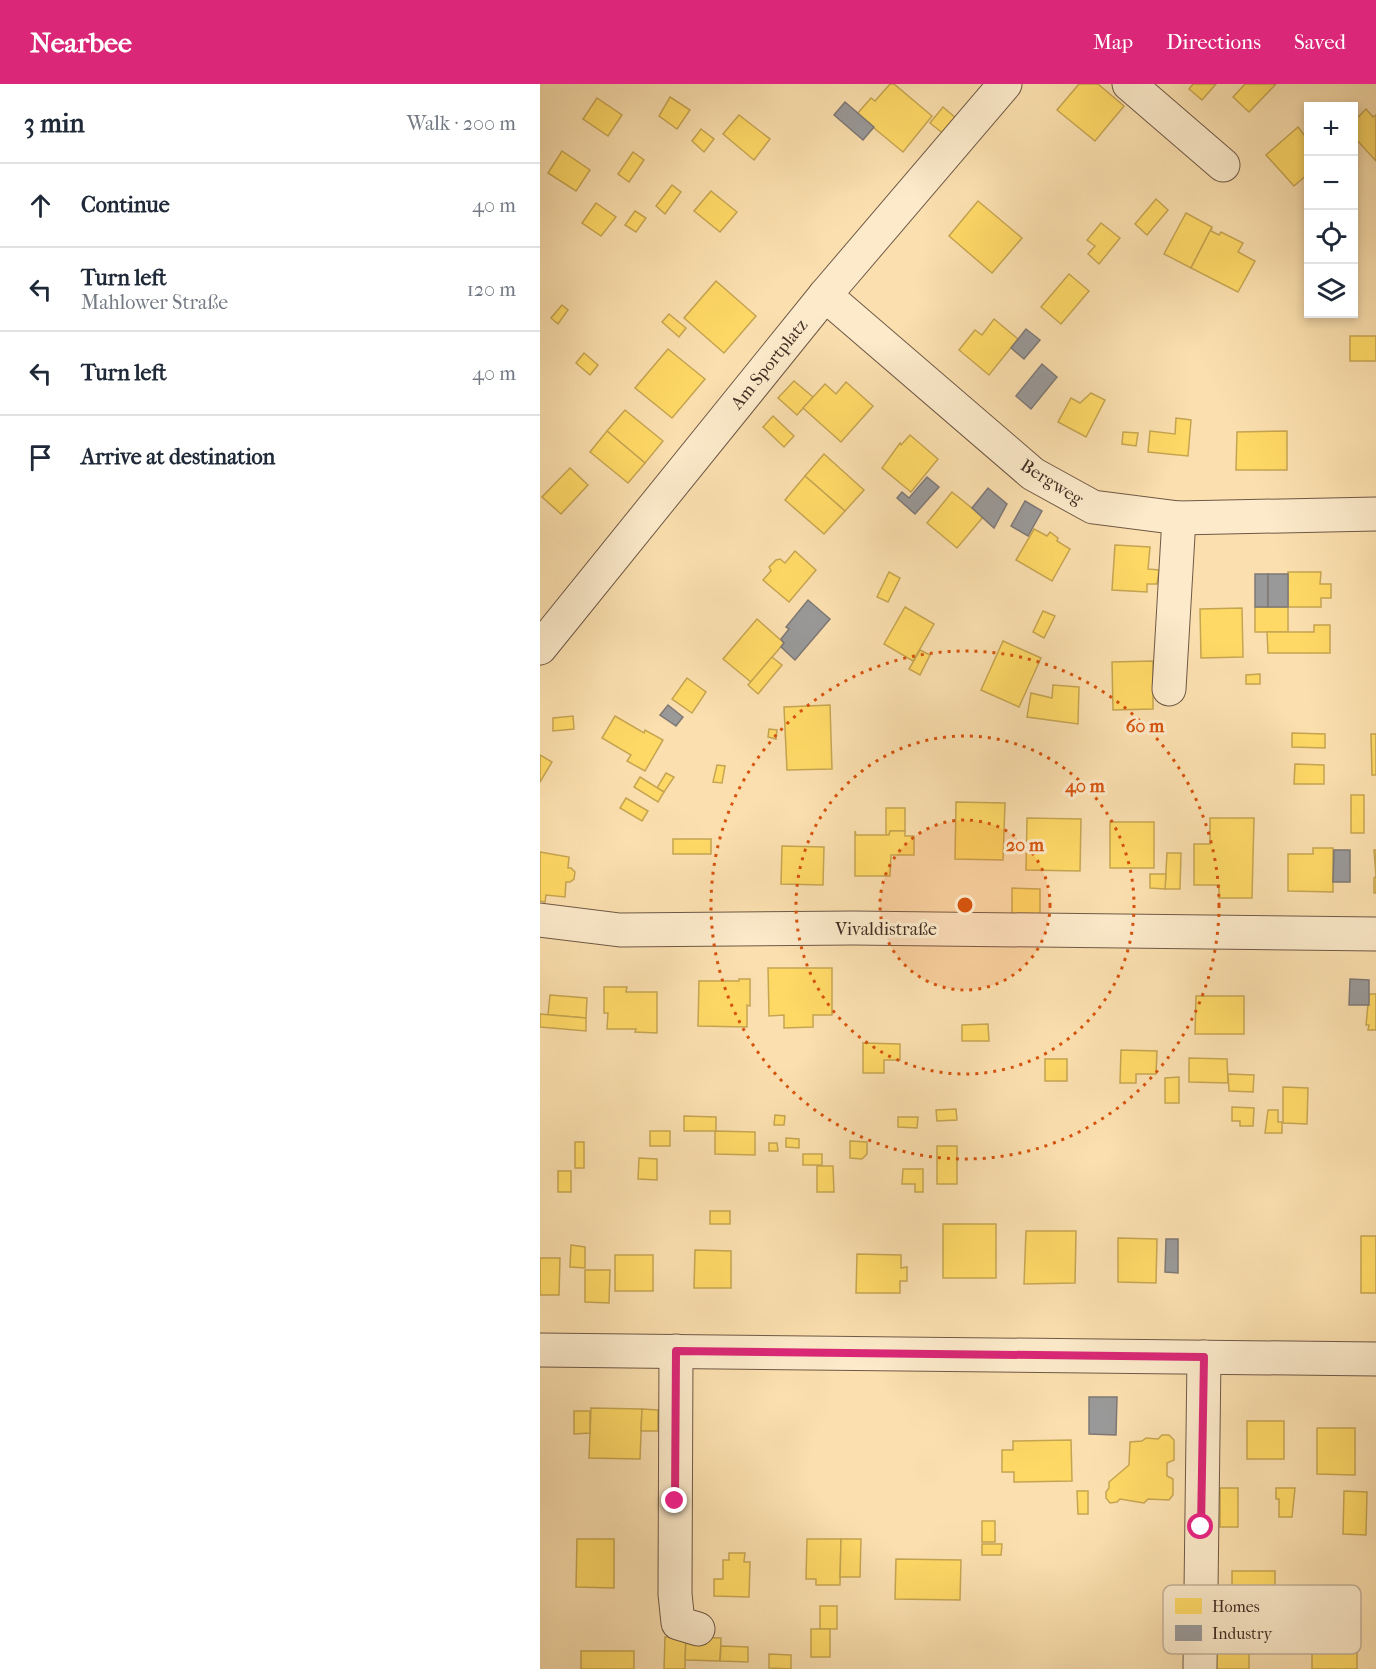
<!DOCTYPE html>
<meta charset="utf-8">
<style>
body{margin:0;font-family:"IM FELL French Canon",serif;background:#f2f2f3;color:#1f2937}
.controls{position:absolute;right:18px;top:18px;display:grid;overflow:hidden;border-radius:0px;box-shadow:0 3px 9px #0003}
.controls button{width:54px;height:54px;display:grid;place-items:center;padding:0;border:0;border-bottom:2px solid #e0e1e3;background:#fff;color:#1f2937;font:30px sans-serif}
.stop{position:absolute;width:18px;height:18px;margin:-14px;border:4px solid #db2777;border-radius:50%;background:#fff}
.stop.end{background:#db2777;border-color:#fff;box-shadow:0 2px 6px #0008}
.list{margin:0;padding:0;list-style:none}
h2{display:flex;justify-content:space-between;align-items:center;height:78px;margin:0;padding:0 24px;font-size:26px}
h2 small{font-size:20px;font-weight:400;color:#747a83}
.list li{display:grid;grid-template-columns:39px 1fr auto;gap:18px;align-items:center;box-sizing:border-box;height:84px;padding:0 24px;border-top:2px solid #e0e1e3}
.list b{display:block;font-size:22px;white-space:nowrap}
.list p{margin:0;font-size:20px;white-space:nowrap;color:#747a83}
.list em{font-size:20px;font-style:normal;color:#747a83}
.icon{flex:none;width:33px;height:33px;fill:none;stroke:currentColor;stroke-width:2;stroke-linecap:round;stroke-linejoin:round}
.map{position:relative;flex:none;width:836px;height:1585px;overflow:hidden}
header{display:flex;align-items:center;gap:36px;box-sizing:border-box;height:84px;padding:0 30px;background:#db2777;color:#fff}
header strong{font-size:28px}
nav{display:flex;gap:33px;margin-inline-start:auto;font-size:21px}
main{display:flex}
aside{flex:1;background:#fff}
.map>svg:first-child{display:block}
</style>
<header>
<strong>Nearbee</strong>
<nav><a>Map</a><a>Directions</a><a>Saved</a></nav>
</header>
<main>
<aside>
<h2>3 min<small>Walk · 200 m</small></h2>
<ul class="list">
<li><svg class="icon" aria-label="ahead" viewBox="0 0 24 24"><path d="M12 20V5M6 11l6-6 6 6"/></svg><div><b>Continue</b></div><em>40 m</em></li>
<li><svg class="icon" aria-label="left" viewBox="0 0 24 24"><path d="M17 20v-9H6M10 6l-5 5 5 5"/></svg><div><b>Turn left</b><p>Mahlower Straße</p></div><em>120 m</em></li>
<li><svg class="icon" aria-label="left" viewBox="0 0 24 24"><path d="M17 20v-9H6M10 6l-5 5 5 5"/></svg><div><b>Turn left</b></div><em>40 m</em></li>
<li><svg class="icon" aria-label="arrive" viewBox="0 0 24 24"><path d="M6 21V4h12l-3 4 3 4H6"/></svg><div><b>Arrive at destination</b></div></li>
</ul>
</aside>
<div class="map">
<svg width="836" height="1585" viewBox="0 0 836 1585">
<rect width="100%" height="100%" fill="#fbdfae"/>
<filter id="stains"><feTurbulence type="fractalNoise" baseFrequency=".00333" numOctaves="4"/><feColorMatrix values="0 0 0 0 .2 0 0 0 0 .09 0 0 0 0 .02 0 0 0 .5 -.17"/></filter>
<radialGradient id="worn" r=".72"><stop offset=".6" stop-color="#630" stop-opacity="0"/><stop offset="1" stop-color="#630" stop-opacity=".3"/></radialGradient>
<g fill="#ffd966" stroke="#c6a552" stroke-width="1.5">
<path d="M350,0H354L392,32L363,68L317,30L331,14L335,17Z"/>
<path d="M539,0H558L584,22L555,57L517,26Z"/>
<path d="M653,0H676L662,16L649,5Z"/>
<path d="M705,0H736L709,28L693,13Z"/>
<path d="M130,13L150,26L137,45L119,32Z"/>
<path d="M57,14L82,31L68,52L43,35Z"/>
<path d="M403,23L417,35L405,51L390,39Z"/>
<path d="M826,25L833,33L836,31V77L814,53L816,50L814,47V37Z"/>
<path d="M199,31L230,55L214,76L183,50Z"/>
<path d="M758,43L768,56V90L754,102L726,71Z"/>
<path d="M161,45L174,55L164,68L152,57Z"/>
<path d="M22,67L50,86L36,107L8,89Z"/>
<path d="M93,68L104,76L89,98L78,90Z"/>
<path d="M132,101L141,108L125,130L116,122Z"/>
<path d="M171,107L197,128L180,148L154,127Z"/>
<path d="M616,115L628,126L607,151L595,140Z"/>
<path d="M438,117L482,154L452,189L409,152Z"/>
<path d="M56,119L76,133L61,152L42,139Z"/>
<path d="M95,127L106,134L96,148L85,141Z"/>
<path d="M646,129L672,143L651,184L624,170Z"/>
<path d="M561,139L580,154L559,180L548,170L555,162L547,156Z"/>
<path d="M672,143L671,147L679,151L681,148L703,159L698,168L715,177L698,208L651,184Z"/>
<path d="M529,190L549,207L521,240L501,223Z"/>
<path d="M176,197L216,232L184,269L144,234Z"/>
<path d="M22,221L28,226L18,240L11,234Z"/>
<path d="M129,230L146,244L139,253L122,238Z"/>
<path d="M454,235L478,255L449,291L419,266L435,246L442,251Z"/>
<rect x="810" y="252" width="26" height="25"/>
<path d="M128,265L165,295L132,334L95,304Z"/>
<path d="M44,269L58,281L50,291L36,279Z"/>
<path d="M254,297L273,313L257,331L238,314Z"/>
<path d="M306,298L333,322L301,358L263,324L285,300L296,310Z"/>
<path d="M551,309L565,316L546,353L518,338L531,314L540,319Z"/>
<path d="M85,326L123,357L105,379L67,347Z"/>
<path d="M233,332L254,352L244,363L223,343Z"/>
<path d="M636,334L651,336L648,372L608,368L610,347L635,350Z"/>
<path d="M67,347L105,379L88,399L50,368Z"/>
<path d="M747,347V386H696L697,348Z"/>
<path d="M583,348L598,349L596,362L582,360Z"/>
<path d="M370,351L398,375L371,408L342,384L360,359L361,361Z"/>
<path d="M284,370L324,406L305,427L265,392Z"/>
<path d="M30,384L48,401L21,430L2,413Z"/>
<path d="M265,392L305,427L284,450L245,416Z"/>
<path d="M412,408L443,433L417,464L387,439Z"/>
<path d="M494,445L507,452L510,448L518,454L517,457L530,465L512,497L476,476Z"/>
<path d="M575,461L610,463L608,485L619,486L617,500H607V508L572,506Z"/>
<path d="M255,467L276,486L249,518L223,496L231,487L229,483L236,476L240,475L245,479Z"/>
<path d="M349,488L360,494L348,518L337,513Z"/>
<path d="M748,488H781L780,500H791V514H781V523H748Z"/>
<path d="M365,523L394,540L373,577L344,560Z"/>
<rect x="715" y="523" width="33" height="25"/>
<path d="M702,524L703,573L661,574L660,525Z"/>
<path d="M503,527L515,532L504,554L493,548Z"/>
<path d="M217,535L244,559L211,598L183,575Z"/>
<path d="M774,541H790V569H728L727,548H774Z"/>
<path d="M463,557L501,574L479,623L441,606Z"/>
<path d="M380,566L390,571L380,591L369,585Z"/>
<path d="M232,573L242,581L218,610L208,601Z"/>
<path d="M613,577V625L573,626L572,578Z"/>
<path d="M720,590V600H706V591Z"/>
<path d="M147,594L166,608L152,629L132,615Z"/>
<path d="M513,601L539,603L538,640L487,633L491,609L512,614Z"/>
<path d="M290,621L292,685L247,686L244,623Z"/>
<path d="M33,632L34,645L13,647V634Z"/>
<path d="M75,632L104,649L105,646L123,656L105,687L87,677L91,671L62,654Z"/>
<path d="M229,645L237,646L236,655L228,653Z"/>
<path d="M752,649L785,650V664L752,663Z"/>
<path d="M831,650H836V691H832Z"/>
<path d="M0,671L12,678L0,698Z"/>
<path d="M755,680L784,681V700H754Z"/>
<path d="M177,681L185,682L182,699L173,698Z"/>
<path d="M126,689L134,693L124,708L117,704Z"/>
<path d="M100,693L124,708L118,718L94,703Z"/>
<rect x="811" y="711" width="13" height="38"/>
<path d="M86,714L108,727L102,737L80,724Z"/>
<path d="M416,718L465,719L463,776L415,775Z"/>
<path d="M346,724H365V747H350L349,751H346Z"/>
<path d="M487,734L541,735L540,787L486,786Z"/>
<path d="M670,734H714L712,814H679V801H654V760H670Z"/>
<rect x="570" y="738" width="44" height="46"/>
<path d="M315,747L316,751H349L350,747H365V752H374V771H351L350,792H315Z"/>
<rect x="133" y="755" width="38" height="15"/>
<path d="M242,762L284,763L283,801L241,800Z"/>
<path d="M773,764H793V808L748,807V770H773Z"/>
<path d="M834,766H836V809H834V794L836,792Z"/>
<path d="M0,768L29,773L28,784H31L35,788L34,795L30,798H26L25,813L6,811L5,818L0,817Z"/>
<path d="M627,769H641L640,805H625Z"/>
<path d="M610,790H626L625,805L610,804Z"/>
<path d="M472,804L500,805V831L472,830Z"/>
<path d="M228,884H292V931H273V943L244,944V931L229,932Z"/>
<path d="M199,895H210V922L207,921V943L158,942L159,897H199Z"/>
<path d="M64,903H87L86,908H117V949L95,948L96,945H67L68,929H64Z"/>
<path d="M829,910H836V946H828L829,941H826Z"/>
<path d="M10,911L47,914L46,934L8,931Z"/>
<path d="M656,912H704V950H655Z"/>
<path d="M0,930L46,934V947L0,943Z"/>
<path d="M448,940L449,957H422V941Z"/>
<path d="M323,959L360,960V976H344V989H323Z"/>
<path d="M581,966L617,967L616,990H596V999H580Z"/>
<path d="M649,974L687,975L688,999L649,998Z"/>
<rect x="505" y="975" width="22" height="22"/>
<path d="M688,990L714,991L713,1008L689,1007Z"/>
<path d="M639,993V1019H625V994Z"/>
<path d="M743,1003L768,1004L767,1040L743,1039Z"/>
<path d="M692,1023L714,1024L713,1042H700V1037H692Z"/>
<path d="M416,1025L417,1036L397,1037L396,1026Z"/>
<path d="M728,1026H738V1038H742V1049H725Z"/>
<path d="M235,1031L245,1032L244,1041H234Z"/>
<path d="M144,1032L176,1033V1047H144Z"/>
<path d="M358,1033H378L377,1044L358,1043Z"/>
<rect x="110" y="1047" width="20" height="15"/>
<path d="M175,1047L215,1048V1071L175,1070Z"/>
<path d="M246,1054L259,1055V1064L246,1063Z"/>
<path d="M310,1057L327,1058V1070L322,1075L310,1074Z"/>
<rect x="35" y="1058" width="9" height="26"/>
<path d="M229,1059H237L238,1067H229Z"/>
<rect x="397" y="1062" width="20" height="38"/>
<rect x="263" y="1070" width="19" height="11"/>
<path d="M99,1074L117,1075V1096L98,1095Z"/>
<path d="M277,1082H293L294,1108H277Z"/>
<path d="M363,1085H383V1108H375V1100H362Z"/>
<rect x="18" y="1087" width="13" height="21"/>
<rect x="170" y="1127" width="20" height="13"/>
<rect x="403" y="1140" width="53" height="54"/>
<path d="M486,1147H536L535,1199L484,1200Z"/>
<rect x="821" y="1152" width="15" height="57"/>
<path d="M578,1154L617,1155L616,1199L578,1198Z"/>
<path d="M31,1161L45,1163V1184L30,1183Z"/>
<path d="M155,1166L191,1167V1204H154Z"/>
<path d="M317,1170L361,1171V1184L367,1183V1197H360V1209H316Z"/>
<rect x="75" y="1171" width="38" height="36"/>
<path d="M0,1174H20L19,1211H0Z"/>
<path d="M45,1186H70L69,1219L45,1218Z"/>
<path d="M51,1324L102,1325L100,1375L49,1374Z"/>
<path d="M102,1325L118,1326V1347H101Z"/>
<path d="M34,1327H50V1349L34,1350Z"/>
<rect x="707" y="1337" width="37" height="38"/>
<path d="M777,1344H815V1391L777,1390Z"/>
<path d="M622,1351H629L634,1356V1376L627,1379V1392L633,1395V1411L629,1416L608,1415L604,1419L580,1415L577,1418L570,1419L566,1414V1408L569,1404V1398L589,1381L590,1358L602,1357L606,1354L618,1355Z"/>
<path d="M531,1356L532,1397L474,1398V1388H462V1366H473V1357Z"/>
<rect x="680" y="1404" width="18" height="39"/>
<path d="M736,1404H755L752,1433H739V1415H736Z"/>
<path d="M537,1407H548V1430H538Z"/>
<path d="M804,1407L827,1408L826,1451L803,1450Z"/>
<rect x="442" y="1437" width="13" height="21"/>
<path d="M37,1455H74V1504L36,1503Z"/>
<path d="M267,1455H301L300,1501H276V1495H266Z"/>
<path d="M301,1455H321L320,1493H300Z"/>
<path d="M442,1460H462L461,1471H442Z"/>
<path d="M189,1469H205L204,1478H210L209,1513L174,1512V1495H183V1476H189Z"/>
<path d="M356,1475L421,1476L420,1516L355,1515Z"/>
<path d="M692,1487H735V1504L739,1507L738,1521L688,1520L689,1510L692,1503Z"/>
<rect x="280" y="1522" width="17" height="23"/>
<rect x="271" y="1545" width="19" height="28"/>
<path d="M125,1553H146L145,1585H124Z"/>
<path d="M146,1553L181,1554L180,1577L145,1576Z"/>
<rect x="670" y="1556" width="39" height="29"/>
<path d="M785,1557H805V1561L817,1560V1585H772V1560H785Z"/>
<path d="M181,1562L208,1563V1578L180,1577Z"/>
<rect x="41" y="1567" width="53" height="18"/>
<path d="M229,1570L251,1571V1585L229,1584Z"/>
</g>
<g fill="#999" stroke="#7e7876" stroke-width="1.5">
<path d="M305,18L334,43L323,56L294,31Z"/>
<path d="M486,245L500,256L484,275L471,264Z"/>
<path d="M502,280L517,293L491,325L476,312Z"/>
<path d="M387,393L399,403L375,430L357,414L362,408L369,414Z"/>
<path d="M448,404L467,420L454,444L432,424Z"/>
<path d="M485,417L502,427L488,452L471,442Z"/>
<rect x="715" y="490" width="13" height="33"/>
<rect x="728" y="490" width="20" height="33"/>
<path d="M268,516L290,535L255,576L241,563L244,559L241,555L249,545L246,543Z"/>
<path d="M128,621L143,633L136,642L120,631Z"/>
<path d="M794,766H810V798H793Z"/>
<path d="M810,895L829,896V921H809Z"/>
<path d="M626,1155H638V1189L625,1188Z"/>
<path d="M549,1313H577L576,1351L549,1350Z"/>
</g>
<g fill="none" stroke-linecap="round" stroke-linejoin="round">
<defs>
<g id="minor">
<path d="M589,0L683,81"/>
<path d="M285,211L493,390L553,423L639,434L836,430"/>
<path d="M0,564L285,211L465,0"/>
<path d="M629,605L639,434"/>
<path d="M0,836L80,846L314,844L836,850"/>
<path d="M0,1266L836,1275"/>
<path d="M136,1267L135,1510L138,1539L158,1545"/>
<path d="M660,1584L664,1273"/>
</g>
</defs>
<use href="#minor" stroke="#6f5946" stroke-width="35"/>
<use href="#minor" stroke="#fceaca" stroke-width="33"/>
</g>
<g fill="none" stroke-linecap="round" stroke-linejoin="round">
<path stroke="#db2777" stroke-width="8" d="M135,1417L136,1267L664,1273L661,1443"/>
</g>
<circle cx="425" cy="821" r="85" fill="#d7540e" fill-opacity=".12"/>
<g fill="none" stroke="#d7540e" stroke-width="3" stroke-dasharray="3 6">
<circle cx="425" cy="821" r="85"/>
<circle cx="425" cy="821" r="169"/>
<circle cx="425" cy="821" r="254"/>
</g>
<g text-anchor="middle" stroke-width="6" stroke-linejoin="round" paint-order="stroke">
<g font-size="18" fill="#402c23" stroke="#fceaca">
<text transform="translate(229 280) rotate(-51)" y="6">Am Sportplatz</text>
<text transform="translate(512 398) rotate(32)" y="6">Bergweg</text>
<text x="346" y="851">Vivaldistraße</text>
</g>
</g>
<rect x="623" y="1501" width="198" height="69" rx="9" fill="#fceaca" stroke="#c4b198" stroke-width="1.5"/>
<rect x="635" y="1514" width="27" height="16" fill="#ffd966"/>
<rect x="635" y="1541" width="27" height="16" fill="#999"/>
<g font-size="16" fill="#402c23">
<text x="672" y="1528">Homes</text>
<text x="672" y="1555">Industry</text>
</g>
<circle cx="425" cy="821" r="9" fill="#d7540e" stroke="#fceaca" stroke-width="3"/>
<g font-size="18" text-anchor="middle" font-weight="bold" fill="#d7540e" stroke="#fceaca" stroke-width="6" stroke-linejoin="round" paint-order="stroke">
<text x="605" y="648">60 m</text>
<text x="545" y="708">40 m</text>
<text x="485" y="767">20 m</text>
</g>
<rect width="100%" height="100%" filter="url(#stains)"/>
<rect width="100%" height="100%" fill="url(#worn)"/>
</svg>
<div class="controls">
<button>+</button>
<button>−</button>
<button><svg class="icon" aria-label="locate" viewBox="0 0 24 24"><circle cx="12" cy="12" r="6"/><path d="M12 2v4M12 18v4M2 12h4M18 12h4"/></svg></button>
<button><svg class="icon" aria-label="layers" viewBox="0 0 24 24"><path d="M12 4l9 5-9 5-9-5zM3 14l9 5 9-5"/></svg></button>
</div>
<div class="stop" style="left:661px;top:1443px"></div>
<div class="stop end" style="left:135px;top:1417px"></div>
</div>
</main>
